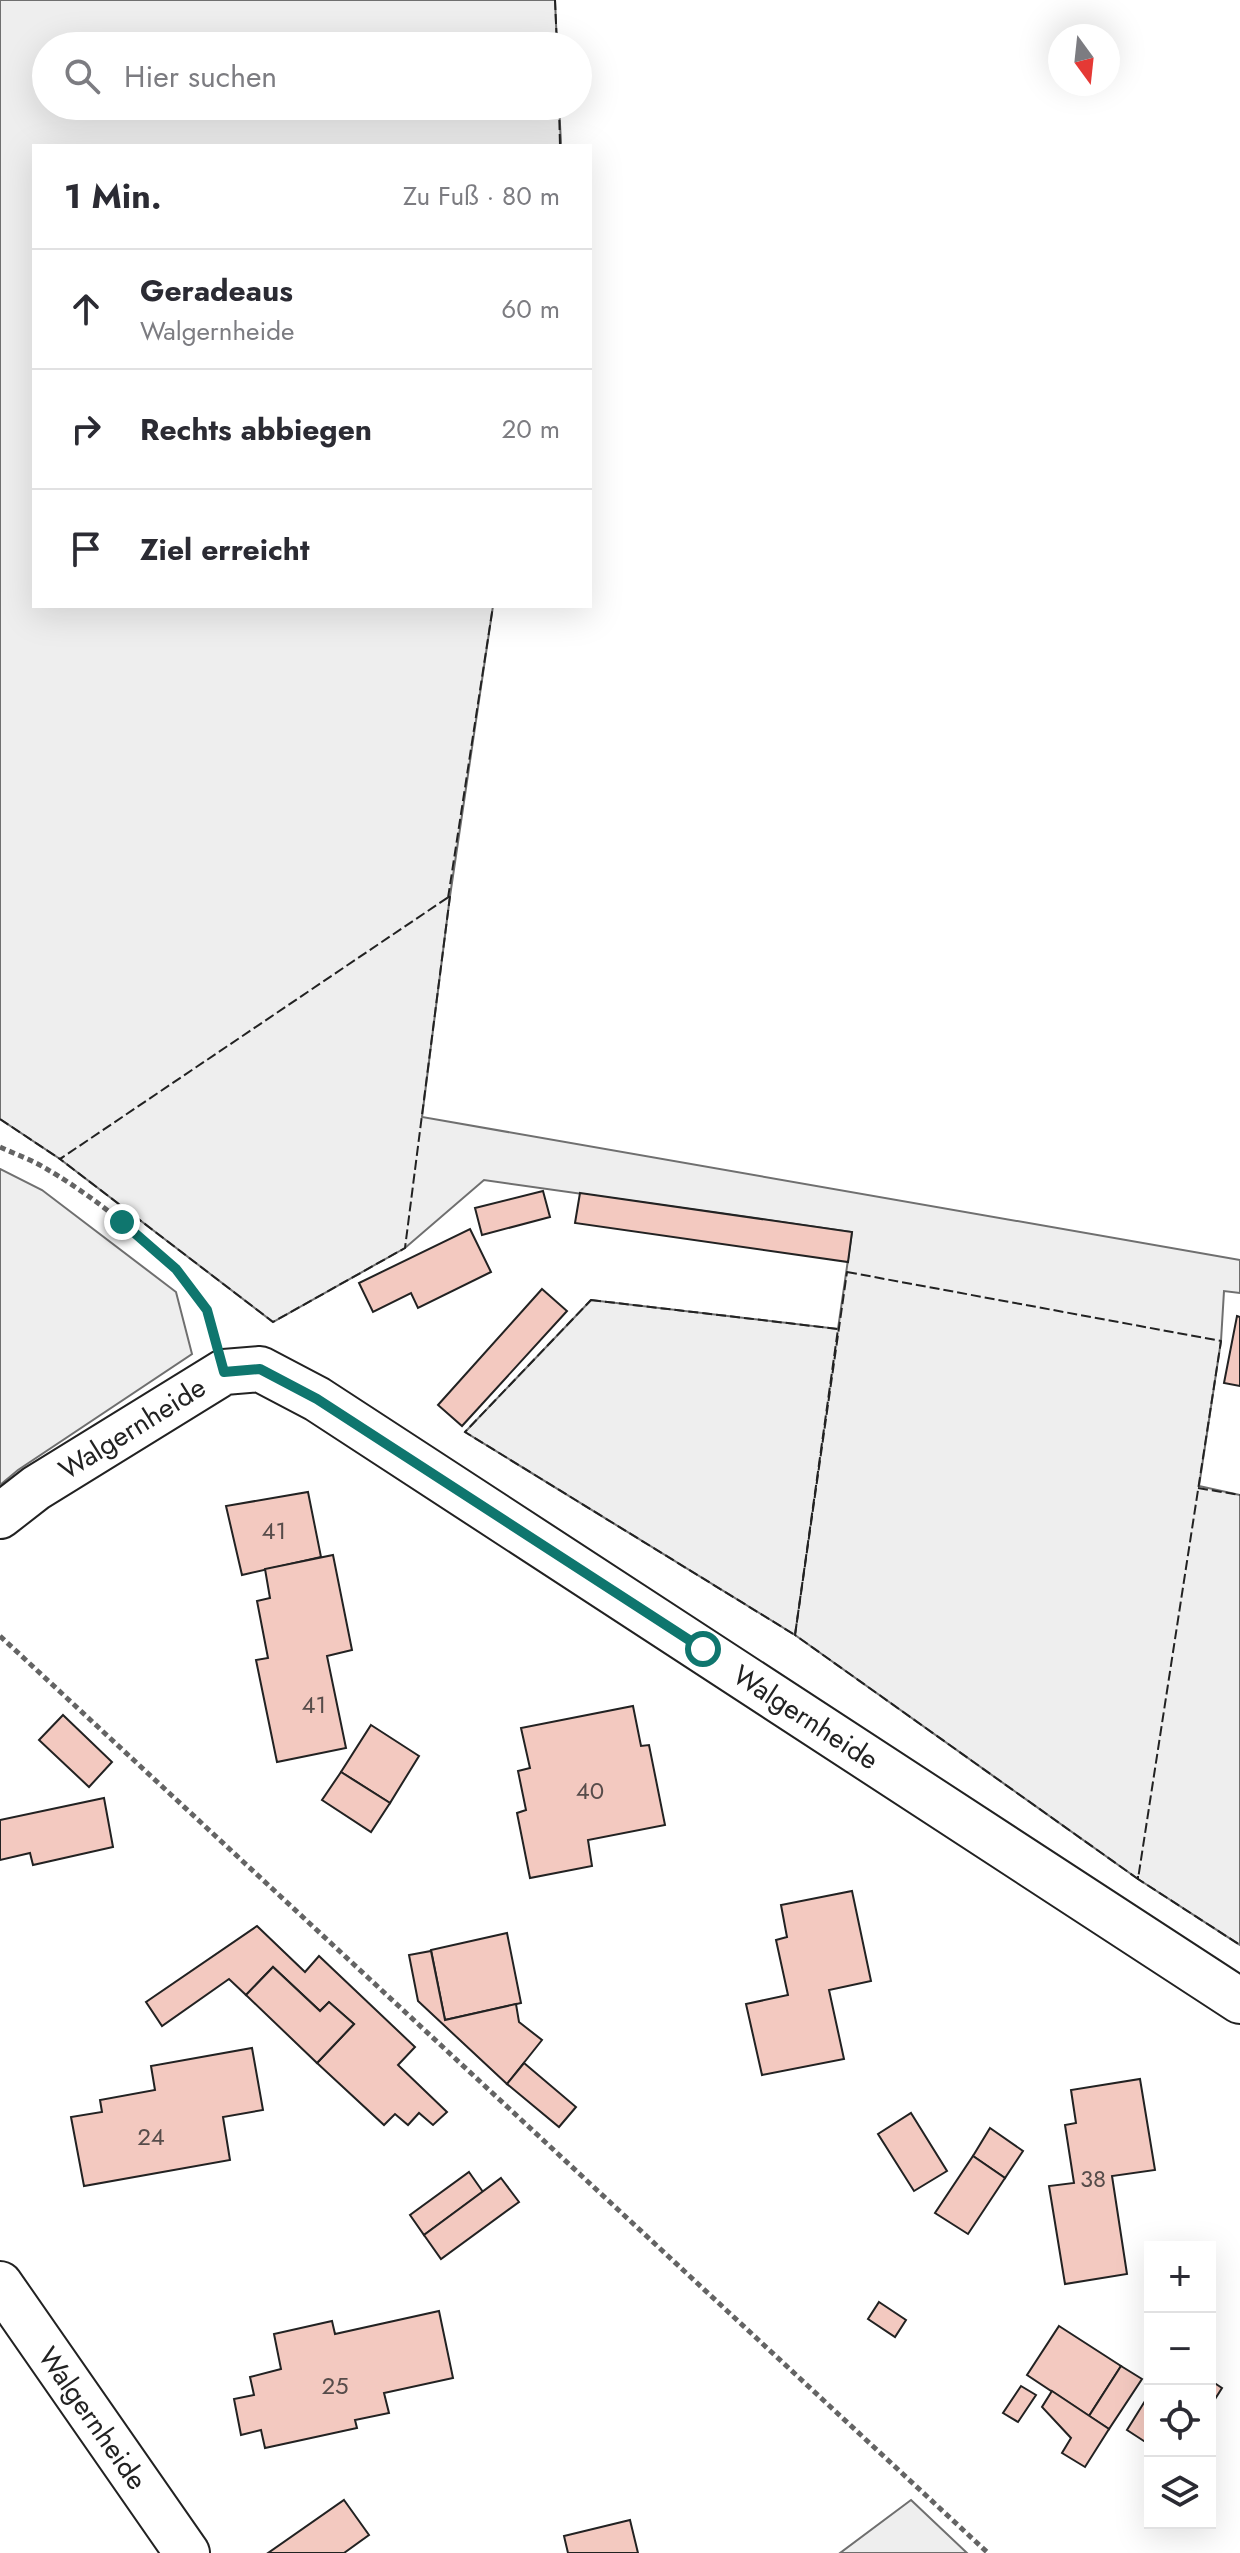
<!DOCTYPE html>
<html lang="de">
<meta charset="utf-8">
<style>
body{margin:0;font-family:Jost,sans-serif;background:#f7f7f7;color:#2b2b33}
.controls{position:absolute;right:24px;bottom:24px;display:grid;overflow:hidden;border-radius:0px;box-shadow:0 8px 32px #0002}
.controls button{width:72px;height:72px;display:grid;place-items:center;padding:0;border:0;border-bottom:2px solid #e1e1e2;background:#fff;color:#2b2b33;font:40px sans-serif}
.compass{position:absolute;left:1048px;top:24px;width:72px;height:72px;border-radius:50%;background:#fff;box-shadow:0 8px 32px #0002;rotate:165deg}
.stop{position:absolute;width:24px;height:24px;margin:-18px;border:6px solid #0f766e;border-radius:50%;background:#fff}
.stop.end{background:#0f766e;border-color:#fff;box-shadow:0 2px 8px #0008}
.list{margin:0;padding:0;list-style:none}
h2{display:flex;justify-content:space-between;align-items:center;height:104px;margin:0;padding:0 32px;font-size:34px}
h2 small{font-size:26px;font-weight:400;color:#7c7c81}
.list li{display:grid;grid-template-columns:52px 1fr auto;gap:24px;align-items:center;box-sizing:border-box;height:120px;padding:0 32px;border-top:2px solid #e1e1e2}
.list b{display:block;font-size:30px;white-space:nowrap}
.list p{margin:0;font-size:26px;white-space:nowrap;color:#7c7c81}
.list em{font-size:26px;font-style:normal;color:#7c7c81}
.icon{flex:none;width:44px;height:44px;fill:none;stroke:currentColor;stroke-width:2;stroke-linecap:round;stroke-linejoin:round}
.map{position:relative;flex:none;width:1240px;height:2553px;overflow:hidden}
.search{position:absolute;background:#fff;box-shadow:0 8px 32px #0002;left:32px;top:32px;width:560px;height:88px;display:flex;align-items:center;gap:20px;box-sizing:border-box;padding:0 28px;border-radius:44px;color:#7c7c81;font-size:30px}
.panel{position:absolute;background:#fff;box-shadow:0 8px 32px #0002;left:32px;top:144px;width:560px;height:464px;border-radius:0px}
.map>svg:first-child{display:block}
</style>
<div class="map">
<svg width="1240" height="2553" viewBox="0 0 1240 2553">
<rect width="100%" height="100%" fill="#fff"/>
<g fill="#eee" stroke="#6f6f6f" stroke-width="2">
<path d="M0,0H555L557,46H46V106H559L561,143L560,146H34V606H493L450,896L422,1117L1240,1260V1293L1224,1291L1221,1341L1199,1486L1240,1495V1945L1138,1879L795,1635L465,1432L591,1300L838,1329L852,1232L484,1180L405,1248L273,1322L60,1159L0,1119Z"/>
<path d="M0,1169L42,1190L176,1292L192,1354L18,1470L0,1485Z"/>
<path d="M911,2500L967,2553H840Z"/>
</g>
<g fill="#f3c9c0" stroke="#222" stroke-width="2">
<path d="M543,1191L550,1217L482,1235L475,1208Z"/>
<path d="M580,1193L852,1232L848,1262L575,1223Z"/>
<path d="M470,1229L491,1272L418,1308L411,1293L373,1312L359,1283Z"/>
<path d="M542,1289L567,1311L462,1426L438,1405Z"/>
<path d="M1237,1316L1240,1317V1386L1224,1383Z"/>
<path d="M308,1492L321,1557L242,1575L226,1506Z"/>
<path d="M333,1555L352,1650L327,1656L346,1748L277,1762L256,1660L268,1658L257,1601L270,1598L265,1569Z"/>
<path d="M633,1706L641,1746L649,1745L665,1825L588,1840L592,1866L530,1878L517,1813L526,1810L518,1771L530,1768L521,1728Z"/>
<path d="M63,1715L112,1762L89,1787L39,1740Z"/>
<path d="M371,1725L419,1756L390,1803L341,1772Z"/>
<path d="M341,1772L390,1803L371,1832L322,1800Z"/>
<path d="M104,1798L113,1847L33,1865L30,1853L0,1860V1820Z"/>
<path d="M852,1891L871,1981L829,1990L844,2059L762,2075L746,2004L788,1995L776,1940L787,1937L781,1905Z"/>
<path d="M257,1926L305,1972L319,1956L415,2047L398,2065L447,2112L433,2125L419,2113L408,2125L395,2114L384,2125L317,2063L354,2024L329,2002L320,2011L273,1967L246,1995L229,1979L162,2026L146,2002Z"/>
<path d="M507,1933L521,2003L445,2020L431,1950Z"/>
<path d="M431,1951L445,2020L516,2004L519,2022L542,2040L507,2084L418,2001L409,1955Z"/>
<path d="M273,1967L320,2011L329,2002L354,2024L317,2063L246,1995Z"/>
<path d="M252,2048L263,2110L223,2117L230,2160L84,2186L71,2117L102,2112L100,2100L155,2090L151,2066Z"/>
<path d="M524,2063L576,2107L559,2127L507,2084Z"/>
<path d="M1140,2079L1155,2170L1112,2176L1127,2274L1065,2284L1049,2186L1074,2183L1065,2125L1076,2123L1071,2090Z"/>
<path d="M911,2113L947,2171L914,2191L878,2134Z"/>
<path d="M990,2128L1023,2151L1005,2178L973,2156Z"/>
<path d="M973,2156L1005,2178L968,2234L935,2213Z"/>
<path d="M469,2172L483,2192L424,2235L410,2215Z"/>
<path d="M501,2178L519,2202L441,2259L424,2235Z"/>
<path d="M879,2302L906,2320L895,2337L868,2319Z"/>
<path d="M439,2311L453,2378L384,2393L389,2413L355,2420L357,2428L265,2448L261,2430L241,2435L234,2399L254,2395L250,2377L281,2369L274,2334L332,2321L335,2334Z"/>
<path d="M1059,2326L1121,2366L1089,2416L1027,2375Z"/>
<path d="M1121,2366L1142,2379L1109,2429L1089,2416Z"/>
<path d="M1210,2380L1222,2388L1210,2407Z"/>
<path d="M1021,2386L1036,2395L1018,2422L1003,2413Z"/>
<path d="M1052,2391L1109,2429L1085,2467L1062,2453L1071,2438L1042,2407Z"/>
<path d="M1150,2393V2445L1127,2430Z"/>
<path d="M344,2500L369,2535L344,2553H268Z"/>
<path d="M630,2520L638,2553H568L564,2536Z"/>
</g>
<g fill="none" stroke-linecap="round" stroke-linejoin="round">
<defs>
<g id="minor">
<path d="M0,1516L36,1488L224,1372L260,1369L317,1399L1240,2001"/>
<path d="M0,2284L187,2553"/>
</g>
</defs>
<use href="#minor" stroke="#222" stroke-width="48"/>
<g stroke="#646464" stroke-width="5" stroke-dasharray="6 4" stroke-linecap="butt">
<path d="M0,1147C17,1155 35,1161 50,1171C92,1195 198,1275 210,1321"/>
<path d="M0,1636L988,2553"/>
</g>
<use href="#minor" stroke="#fff" stroke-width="44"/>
<g stroke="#222" stroke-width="2" stroke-dasharray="10 4" stroke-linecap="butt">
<path d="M555,0L557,46"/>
<path d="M559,106L560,146"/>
<path d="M450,896L405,1248L273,1322L60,1159Z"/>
<path d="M448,898L493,606"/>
<path d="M0,1119L60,1159L63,1157"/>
<path d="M847,1272L1221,1341L1138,1879L795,1635Z"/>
<path d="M591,1300L838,1329L795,1635L465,1432Z"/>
<path d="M1198,1488L1240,1495"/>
<path d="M1138,1876V1879L1240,1945"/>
</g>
</g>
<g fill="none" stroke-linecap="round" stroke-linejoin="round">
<path stroke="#0f766e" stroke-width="10" d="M122,1222L176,1269L207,1310L224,1372L260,1369L317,1399L703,1649"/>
</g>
<g text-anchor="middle" stroke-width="6" stroke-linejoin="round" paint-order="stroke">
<g font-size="24" fill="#564c4a">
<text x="274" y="1539">41</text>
<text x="314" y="1713">41</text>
<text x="590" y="1799">40</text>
<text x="151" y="2145">24</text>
<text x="1093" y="2187">38</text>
<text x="335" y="2394">25</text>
</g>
<g font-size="28" fill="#222" stroke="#fff">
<text transform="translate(132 1428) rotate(-32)" y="10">Walgernheide</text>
<text transform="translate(806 1717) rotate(33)" y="10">Walgernheide</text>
<text transform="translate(93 2418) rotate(55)" y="10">Walgernheide</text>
</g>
</g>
</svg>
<div class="controls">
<button>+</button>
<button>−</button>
<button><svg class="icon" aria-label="locate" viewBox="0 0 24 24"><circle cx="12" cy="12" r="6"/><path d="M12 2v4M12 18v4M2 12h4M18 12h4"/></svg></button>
<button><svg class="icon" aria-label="layers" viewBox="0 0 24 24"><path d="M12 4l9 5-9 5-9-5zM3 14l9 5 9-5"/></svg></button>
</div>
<svg class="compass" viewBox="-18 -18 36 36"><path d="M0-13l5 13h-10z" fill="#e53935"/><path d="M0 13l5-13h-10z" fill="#7c7c81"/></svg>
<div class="stop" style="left:703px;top:1649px"></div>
<div class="stop end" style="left:122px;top:1222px"></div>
<div class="search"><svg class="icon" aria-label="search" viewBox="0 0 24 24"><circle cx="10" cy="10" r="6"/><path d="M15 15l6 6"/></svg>Hier suchen</div>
<section class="panel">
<h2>1 Min.<small>Zu Fuß · 80 m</small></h2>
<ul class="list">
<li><svg class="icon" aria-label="ahead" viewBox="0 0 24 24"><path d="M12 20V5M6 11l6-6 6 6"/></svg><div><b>Geradeaus</b><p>Walgernheide</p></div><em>60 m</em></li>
<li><svg class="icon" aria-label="right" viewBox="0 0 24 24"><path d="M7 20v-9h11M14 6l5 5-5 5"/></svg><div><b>Rechts abbiegen</b></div><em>20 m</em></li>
<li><svg class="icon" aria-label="arrive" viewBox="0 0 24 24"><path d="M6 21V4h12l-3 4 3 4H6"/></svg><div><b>Ziel erreicht</b></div></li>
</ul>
</section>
</div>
